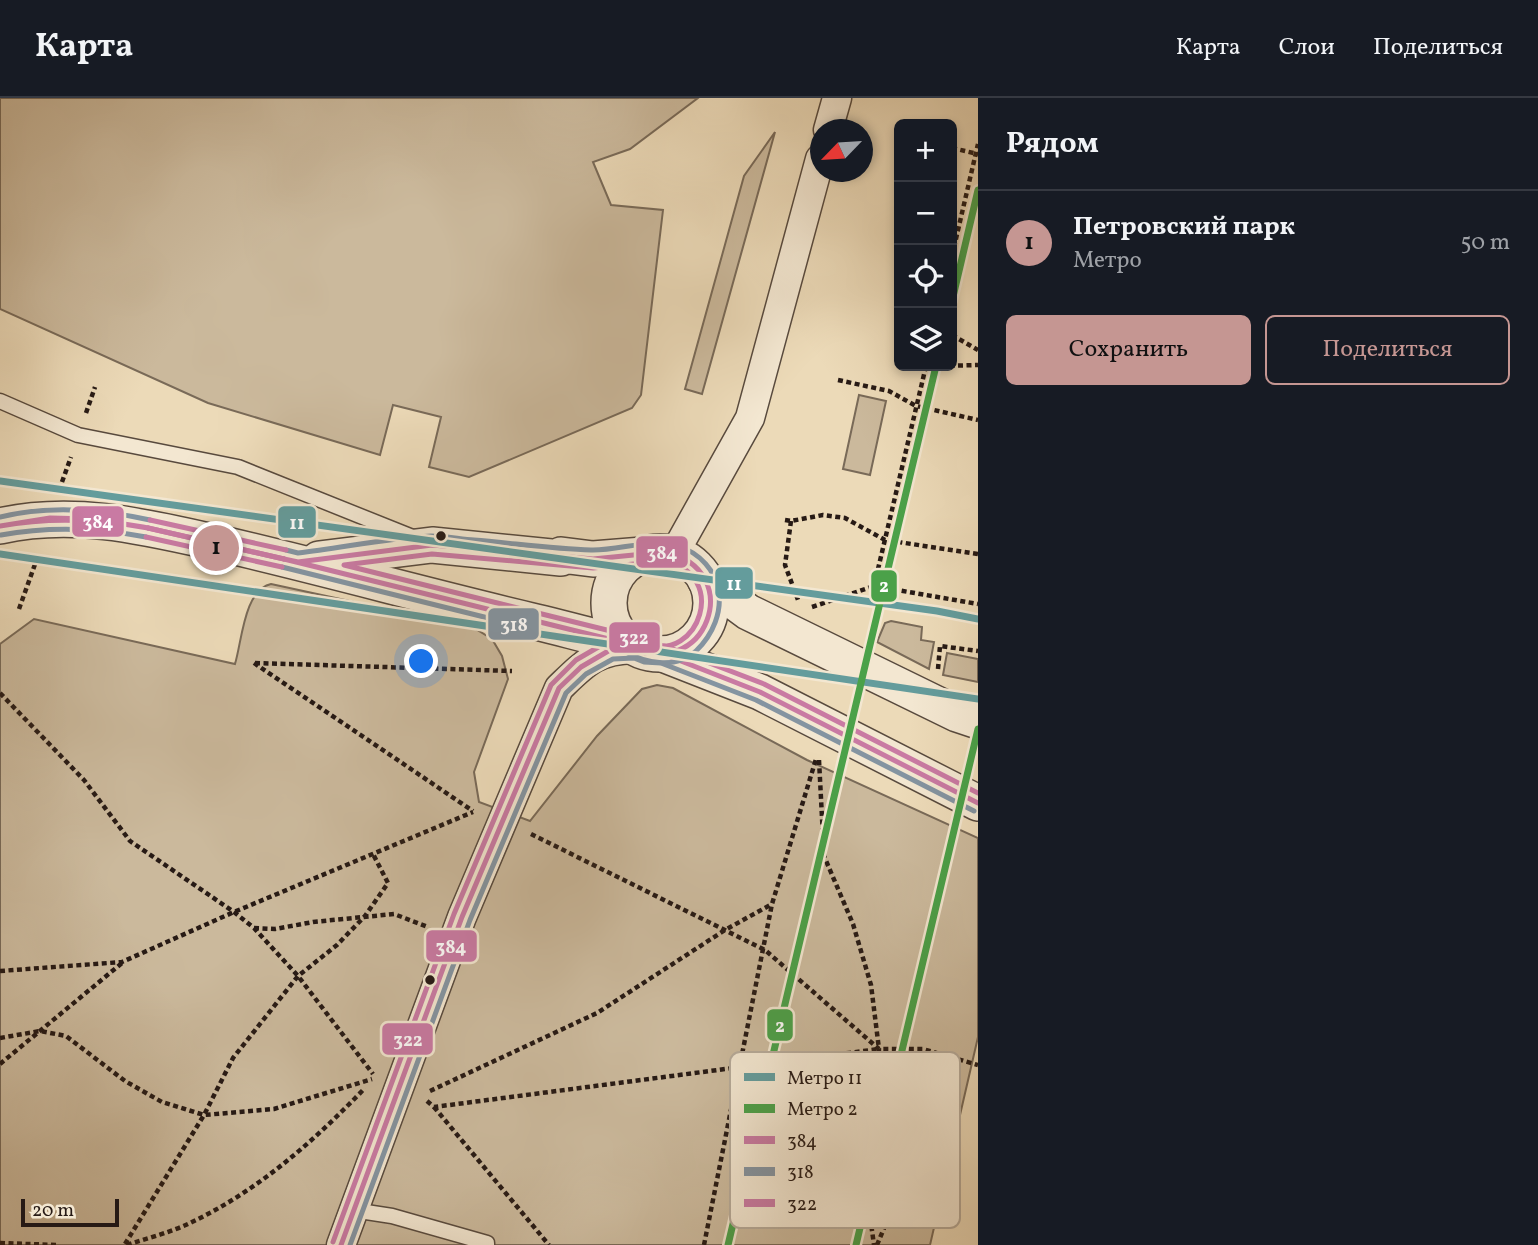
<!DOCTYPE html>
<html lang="ru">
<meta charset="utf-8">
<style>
body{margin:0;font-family:Vollkorn,serif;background:#20242c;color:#f1f3f6}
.controls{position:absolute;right:21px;top:21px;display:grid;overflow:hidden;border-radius:10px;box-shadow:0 4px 10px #0003}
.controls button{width:63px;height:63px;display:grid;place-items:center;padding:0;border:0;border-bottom:2px solid #363941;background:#171b24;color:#f1f3f6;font:35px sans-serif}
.compass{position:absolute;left:810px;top:21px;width:63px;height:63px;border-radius:50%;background:#171b24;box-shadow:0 4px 10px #0003;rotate:245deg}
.scale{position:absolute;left:21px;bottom:18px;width:98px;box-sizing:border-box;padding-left:7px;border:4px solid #271a15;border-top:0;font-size:19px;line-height:24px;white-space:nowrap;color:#271a15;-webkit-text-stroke:5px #f3e7d1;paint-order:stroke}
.you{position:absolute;left:422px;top:564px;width:24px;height:24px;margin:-18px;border:5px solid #fff;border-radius:50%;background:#1a73e8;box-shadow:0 0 0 10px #1a73e833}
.badge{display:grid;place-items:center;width:46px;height:46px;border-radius:50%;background:#c59692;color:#111;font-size:23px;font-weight:700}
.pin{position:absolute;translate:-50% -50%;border:4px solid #fff;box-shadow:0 2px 7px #0006}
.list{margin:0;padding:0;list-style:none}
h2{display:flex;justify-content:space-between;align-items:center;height:91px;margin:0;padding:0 28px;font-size:30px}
h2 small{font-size:23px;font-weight:400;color:#9ea1a6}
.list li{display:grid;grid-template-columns:46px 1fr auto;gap:21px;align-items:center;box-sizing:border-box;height:105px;padding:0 28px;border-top:2px solid #363941}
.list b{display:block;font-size:26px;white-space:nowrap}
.list p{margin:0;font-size:23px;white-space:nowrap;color:#9ea1a6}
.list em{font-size:23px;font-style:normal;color:#9ea1a6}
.actions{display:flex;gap:14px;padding:21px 28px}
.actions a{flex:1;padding:16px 0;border:2px solid #c59692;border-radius:10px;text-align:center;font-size:24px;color:#c59692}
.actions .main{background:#c59692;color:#111}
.icon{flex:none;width:38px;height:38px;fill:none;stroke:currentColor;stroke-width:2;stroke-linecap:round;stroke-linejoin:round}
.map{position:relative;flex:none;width:978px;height:1147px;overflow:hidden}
header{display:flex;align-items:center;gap:42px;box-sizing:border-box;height:98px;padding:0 35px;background:#171b24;border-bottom:2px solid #363941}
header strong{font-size:33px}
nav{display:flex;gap:38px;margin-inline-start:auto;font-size:24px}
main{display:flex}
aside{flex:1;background:#171b24}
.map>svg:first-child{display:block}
</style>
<header>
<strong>Карта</strong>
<nav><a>Карта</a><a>Слои</a><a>Поделиться</a></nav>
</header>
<main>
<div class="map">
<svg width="978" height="1147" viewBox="0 0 978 1147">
<rect width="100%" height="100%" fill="#ecdab8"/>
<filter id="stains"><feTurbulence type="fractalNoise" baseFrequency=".00286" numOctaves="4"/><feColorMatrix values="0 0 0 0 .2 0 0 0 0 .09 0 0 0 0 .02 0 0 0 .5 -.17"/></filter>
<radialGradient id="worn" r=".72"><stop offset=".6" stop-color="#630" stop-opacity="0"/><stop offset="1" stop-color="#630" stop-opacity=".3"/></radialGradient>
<g fill="#cbb99c" stroke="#796a58" stroke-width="2">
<path d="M0,0H698L630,51L593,64L611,107L663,112L641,297L632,310L469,379L429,369L441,319L393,307L380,357L208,305L0,211Z"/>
<path d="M775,34L702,296L685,291L744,78Z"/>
<path d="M859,297L886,303L870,377L843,371Z"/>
<path d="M271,486L474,530L492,541L502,558L508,581L474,674L479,704L530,723L597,638L642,591L657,587L673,590L807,662L978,740V939L930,1147H0V546L34,521L235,566C242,543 244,492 271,486Z"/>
<path d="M891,523L922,529L921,542L934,544L929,571L877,544L885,525Z"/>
<path d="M947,555L978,561V584L943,577Z"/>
</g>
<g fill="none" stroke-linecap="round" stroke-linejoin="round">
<defs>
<g id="service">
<path d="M0,303L78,337L238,369L415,440"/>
<path d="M353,1112L392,1118L487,1145V1147"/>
</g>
<g id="minor">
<path d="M828,32L837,0"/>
<path d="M674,456L750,320L820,61"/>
<path d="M341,1147L462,819L559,590C585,565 596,552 634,551"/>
</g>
<g id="tertiary">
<path d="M0,428C78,410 154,431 231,448C333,472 434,500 536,524C567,531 598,541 629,546"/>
<circle cx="660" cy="505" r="51"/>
<path d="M319,461L432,447L561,460V457L593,461L643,457"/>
<path d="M706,483L748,514L957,616L978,623"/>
<path d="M663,556L760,594L978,705"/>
</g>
</defs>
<use href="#service" stroke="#584a3e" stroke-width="17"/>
<use href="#minor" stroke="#584a3e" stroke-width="31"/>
<use href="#tertiary" stroke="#584a3e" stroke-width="38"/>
<g stroke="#271a15" stroke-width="4.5" stroke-dasharray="5 3.5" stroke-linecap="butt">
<path d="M897,38H899"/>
<path d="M952,50L978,56"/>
<path d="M952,158L978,46"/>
<path d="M952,237L978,252"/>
<path d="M941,268L978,267"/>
<path d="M838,282L889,293L916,308L978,322"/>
<path d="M86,315L95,289"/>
<path d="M62,384L71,359"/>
<path d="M785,422L791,423L823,417L845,420L885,442L978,456"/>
<path d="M791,423L785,467L798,502"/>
<path d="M874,488L926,268"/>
<path d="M812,509L874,488L978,506"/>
<path d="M19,511L39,455"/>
<path d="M254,565L473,713"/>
<path d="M255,565L512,573"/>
<path d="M938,571L940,548L978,553"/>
<path d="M0,595L84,682L130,743L234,814L254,830L298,878L373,976"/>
<path d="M819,662L824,758L853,826L871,887L879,951L877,992L879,1040L870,1118L874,1147"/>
<path d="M531,736L765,852L879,951H923L978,967"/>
<path d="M254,830L275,831L313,824L394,816L428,829"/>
<path d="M0,873L122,864L234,814L473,714"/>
<path d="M0,940L40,933L66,938L125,983L162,1004L204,1017L274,1011L372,981"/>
<path d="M0,966L122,865"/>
<path d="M430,993L597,915L725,832L772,806"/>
<path d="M427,1003L434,1009L879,951"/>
<path d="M434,1009L549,1147"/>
<path d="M0,1145L57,1147"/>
<path d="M125,1146L204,1017L233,960L298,878L337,847L365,818L388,785L373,756"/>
<path d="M127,1147C148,1140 172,1134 192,1124C259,1092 314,1043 365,990"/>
<path d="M704,1147L772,806L816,661"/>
<path d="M877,1147L902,1087L924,1063L958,1044"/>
</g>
<use href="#service" stroke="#f3e7d1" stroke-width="14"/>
<use href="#minor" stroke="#f3e7d1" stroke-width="28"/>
<use href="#tertiary" stroke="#f3e7d1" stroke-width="35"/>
<defs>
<g id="bus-1">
<path d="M50,420L92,421L143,429L148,430C98,421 50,419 0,428Z"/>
<path d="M148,430L284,461"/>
<path d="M148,430L284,461"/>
<path d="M432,447L593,461L664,454C749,471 705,589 629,546L284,461L298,464Z"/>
<path d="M341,1147L462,819L559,590L581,569L610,552L636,551L645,555L663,556L760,594L978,705"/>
</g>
<g id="bus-2">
<path d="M0,419C49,407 100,411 150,422"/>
<path d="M1,437C51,428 97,430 146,439"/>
<path d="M282,469L626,554C646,566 677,571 696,553C732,518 727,464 676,447C651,440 617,453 591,452C552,451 512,445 474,442C460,441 445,438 431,438C387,440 342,450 298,455L286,452"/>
<path d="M350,1147L470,822L566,595L586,576L613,561L634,560L644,564L661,565L756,602L974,713"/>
</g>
<g id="bus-3">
<path d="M150,422L286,452"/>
<path d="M146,439L282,469"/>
<path d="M432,456L593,470L664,463C730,476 699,565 646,546C641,544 636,540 631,538L344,467Z"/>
<path d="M333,1144L454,816L551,587L576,562L607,544L636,542L647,546L665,548L764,586L978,695"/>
</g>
</defs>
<use href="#bus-1" stroke="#f3e7d1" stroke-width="10"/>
<use href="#bus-2" stroke="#f3e7d1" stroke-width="10"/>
<use href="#bus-3" stroke="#f3e7d1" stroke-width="10"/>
<use href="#bus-1" stroke="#c97aa3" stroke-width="5"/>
<use href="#bus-2" stroke="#8494a1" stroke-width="5"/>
<use href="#bus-3" stroke="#c97aa3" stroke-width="5"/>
<defs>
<g id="metro-1">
<path d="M0,383L937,513L978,521"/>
<path d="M0,456L978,601"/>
</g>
<g id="metro-2">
<path d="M952,203L978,92"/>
<path d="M728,1147L936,268"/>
<path d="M856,1147L978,631"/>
</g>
</defs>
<use href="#metro-1" stroke="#f3e7d1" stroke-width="12"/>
<use href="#metro-2" stroke="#f3e7d1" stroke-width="12"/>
<use href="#metro-1" stroke="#649c9c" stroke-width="7"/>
<use href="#metro-2" stroke="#4ba149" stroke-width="7"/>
</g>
<g fill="#271a15" stroke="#f3e7d1" stroke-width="2.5">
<circle cx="441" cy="438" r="6"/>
<circle cx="430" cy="882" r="6"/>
</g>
<rect x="730" y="954" width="230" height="176" rx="10" fill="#f3e7d1" stroke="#b6aa99" stroke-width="2"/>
<rect x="744" y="975" width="31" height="8" fill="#649c9c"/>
<rect x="744" y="1006" width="31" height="9" fill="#4ba149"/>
<rect x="744" y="1038" width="31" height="8" fill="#c97aa3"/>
<rect x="744" y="1069" width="31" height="9" fill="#8494a1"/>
<rect x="744" y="1101" width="31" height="8" fill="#c97aa3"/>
<g font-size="19" fill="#271a15">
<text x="787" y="986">Метро 11</text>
<text x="787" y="1017">Метро 2</text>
<text x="787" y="1049">384</text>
<text x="787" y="1080">318</text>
<text x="787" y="1112">322</text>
</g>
<g stroke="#f3e7d1" stroke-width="2.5">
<rect x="71" y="407" width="54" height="33" rx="7" fill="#c97aa3"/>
<rect x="277" y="407" width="40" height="34" rx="7" fill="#649c9c"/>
<rect x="635" y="437" width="54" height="34" rx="7" fill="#c97aa3"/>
<rect x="714" y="468" width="40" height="34" rx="7" fill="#649c9c"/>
<rect x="870" y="471" width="28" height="34" rx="7" fill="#4ba149"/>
<rect x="487" y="509" width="53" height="34" rx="7" fill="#8494a1"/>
<rect x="608" y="523" width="53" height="33" rx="7" fill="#c97aa3"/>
<rect x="425" y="831" width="53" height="34" rx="7" fill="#c97aa3"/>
<rect x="766" y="910" width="28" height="34" rx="7" fill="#4ba149"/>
<rect x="381" y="924" width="53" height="34" rx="7" fill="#c97aa3"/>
</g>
<g font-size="19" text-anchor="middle" font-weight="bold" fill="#fff">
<text x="98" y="430">384</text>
<text x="297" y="431">11</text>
<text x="662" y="461">384</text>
<text x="734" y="492">11</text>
<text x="884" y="494">2</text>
<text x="514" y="533">318</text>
<text x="634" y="546">322</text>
<text x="451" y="855">384</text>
<text x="780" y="934">2</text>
<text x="408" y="948">322</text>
</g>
<rect width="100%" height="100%" filter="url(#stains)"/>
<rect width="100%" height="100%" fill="url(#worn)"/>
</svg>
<div class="controls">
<button>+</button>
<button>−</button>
<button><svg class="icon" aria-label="locate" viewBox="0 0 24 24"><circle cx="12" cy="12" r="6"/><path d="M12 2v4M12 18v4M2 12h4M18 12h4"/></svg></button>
<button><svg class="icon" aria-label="layers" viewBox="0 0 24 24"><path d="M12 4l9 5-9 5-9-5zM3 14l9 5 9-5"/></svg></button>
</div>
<svg class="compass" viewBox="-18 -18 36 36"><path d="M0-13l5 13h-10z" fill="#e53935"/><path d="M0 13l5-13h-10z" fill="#9ea1a6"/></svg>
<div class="scale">20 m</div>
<div class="you"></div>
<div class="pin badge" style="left:216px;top:450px">1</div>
</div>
<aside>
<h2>Рядом<small></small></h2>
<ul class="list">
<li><span class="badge">1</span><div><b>Петровский парк</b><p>Метро</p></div><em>50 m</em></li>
</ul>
<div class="actions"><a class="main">Сохранить</a><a>Поделиться</a></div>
</aside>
</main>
